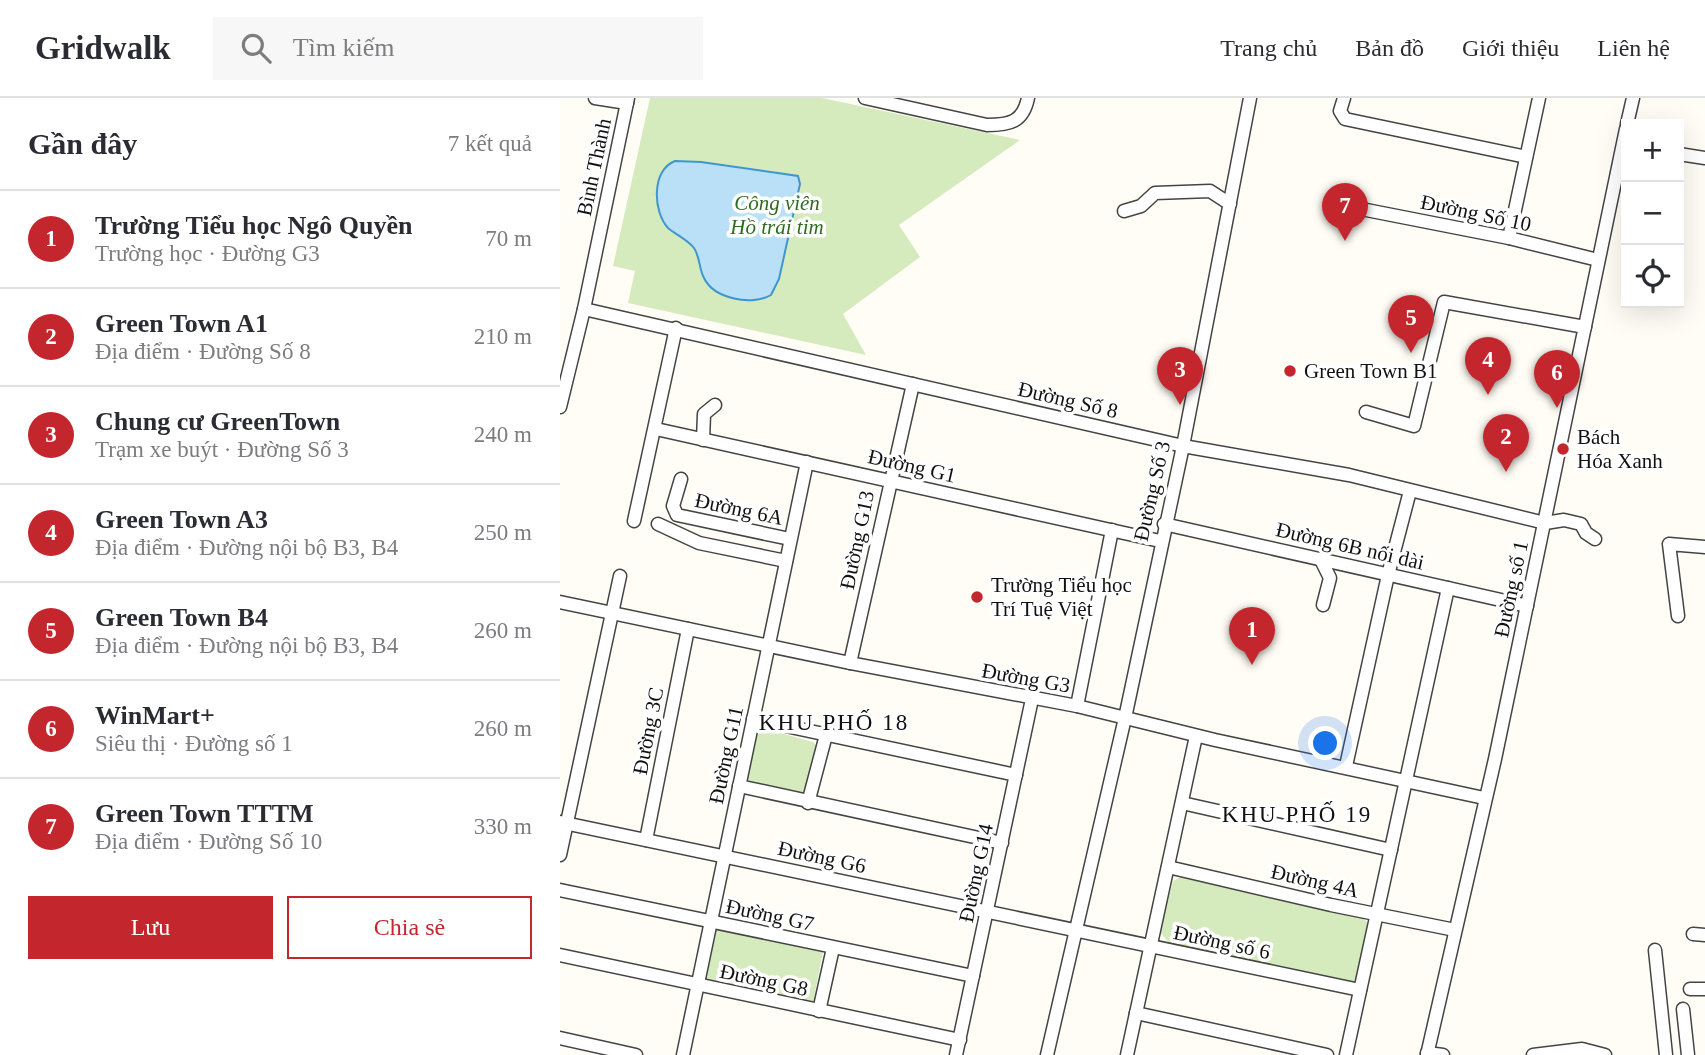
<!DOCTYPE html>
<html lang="vi">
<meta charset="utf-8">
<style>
body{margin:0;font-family:"Times New Roman",serif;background:#f7f7f7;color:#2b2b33}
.controls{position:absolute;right:21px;top:21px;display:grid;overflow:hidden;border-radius:0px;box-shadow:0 7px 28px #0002}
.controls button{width:63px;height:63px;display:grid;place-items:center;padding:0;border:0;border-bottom:2px solid #e1e1e2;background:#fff;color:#2b2b33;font:35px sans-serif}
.you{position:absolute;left:766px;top:646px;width:24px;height:24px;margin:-18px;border:5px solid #fff;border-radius:50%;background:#1a73e8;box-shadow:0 0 0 10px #1a73e833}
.badge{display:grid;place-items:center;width:46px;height:46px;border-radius:50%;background:#c4262e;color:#fff;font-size:23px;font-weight:700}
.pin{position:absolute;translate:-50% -58px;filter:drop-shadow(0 2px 4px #0008)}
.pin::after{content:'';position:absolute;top:37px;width:24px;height:21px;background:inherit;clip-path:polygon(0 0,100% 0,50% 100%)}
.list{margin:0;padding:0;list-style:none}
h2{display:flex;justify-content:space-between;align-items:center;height:91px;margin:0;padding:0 28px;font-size:30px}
h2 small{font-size:23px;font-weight:400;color:#7c7c81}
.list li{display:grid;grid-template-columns:46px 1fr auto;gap:21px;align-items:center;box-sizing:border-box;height:98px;padding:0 28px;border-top:2px solid #e1e1e2}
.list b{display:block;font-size:26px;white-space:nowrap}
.list p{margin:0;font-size:23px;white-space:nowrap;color:#7c7c81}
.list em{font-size:23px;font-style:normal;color:#7c7c81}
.actions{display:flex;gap:14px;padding:21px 28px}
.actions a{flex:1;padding:16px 0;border:2px solid #c4262e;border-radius:0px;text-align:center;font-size:24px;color:#c4262e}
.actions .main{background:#c4262e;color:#fff}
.icon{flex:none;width:38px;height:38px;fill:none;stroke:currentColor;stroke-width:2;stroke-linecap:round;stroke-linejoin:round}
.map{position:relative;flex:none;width:1145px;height:957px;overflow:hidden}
header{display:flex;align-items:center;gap:42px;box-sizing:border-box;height:98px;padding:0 35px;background:#fff;border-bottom:2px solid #e1e1e2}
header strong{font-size:33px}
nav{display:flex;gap:38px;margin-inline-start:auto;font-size:24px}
.search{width:490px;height:63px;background:#f7f7f7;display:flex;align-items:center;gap:18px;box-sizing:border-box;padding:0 24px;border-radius:0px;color:#7c7c81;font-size:26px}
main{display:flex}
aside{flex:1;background:#fff}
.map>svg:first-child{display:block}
</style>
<header>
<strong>Gridwalk</strong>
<div class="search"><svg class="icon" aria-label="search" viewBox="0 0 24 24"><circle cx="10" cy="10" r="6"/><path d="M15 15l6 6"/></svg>Tìm kiếm</div>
<nav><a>Trang chủ</a><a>Bản đồ</a><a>Giới thiệu</a><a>Liên hệ</a></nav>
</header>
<main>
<aside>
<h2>Gần đây<small>7 kết quả</small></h2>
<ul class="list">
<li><span class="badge">1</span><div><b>Trường Tiểu học Ngô Quyền</b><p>Trường học · Đường G3</p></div><em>70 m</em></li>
<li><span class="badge">2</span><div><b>Green Town A1</b><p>Địa điểm · Đường Số 8</p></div><em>210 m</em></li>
<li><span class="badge">3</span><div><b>Chung cư GreenTown</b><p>Trạm xe buýt · Đường Số 3</p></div><em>240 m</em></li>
<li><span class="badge">4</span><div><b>Green Town A3</b><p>Địa điểm · Đường nội bộ B3, B4</p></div><em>250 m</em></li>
<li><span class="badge">5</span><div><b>Green Town B4</b><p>Địa điểm · Đường nội bộ B3, B4</p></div><em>260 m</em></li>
<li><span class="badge">6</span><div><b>WinMart+</b><p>Siêu thị · Đường số 1</p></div><em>260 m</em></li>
<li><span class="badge">7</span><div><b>Green Town TTTM</b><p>Địa điểm · Đường Số 10</p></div><em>330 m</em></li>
</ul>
<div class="actions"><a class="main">Lưu</a><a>Chia sẻ</a></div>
</aside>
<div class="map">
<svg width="1145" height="957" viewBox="0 0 1145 957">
<rect width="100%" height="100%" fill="#fffdf5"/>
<g fill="#d5ebbd">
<path d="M90,0H262L460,42L339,127L360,159L283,216L306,257L68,205L75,173L53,168Z"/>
<path d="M206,631L253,644L258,649L246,694L242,697L192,686L187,679L195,637Z"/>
<path d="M622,778L801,817L809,827L798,883L790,886L609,845L600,834L613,783Z"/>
<path d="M155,831L263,853L253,905L145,882Z"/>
</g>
<path fill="#b9e0f7" stroke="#3f96cf" stroke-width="2" d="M115,63L141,64L238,78L240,86L219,181L211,197C192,208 154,201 144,180C139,171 140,159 134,150C127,141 116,137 108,130C93,114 91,72 115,63Z"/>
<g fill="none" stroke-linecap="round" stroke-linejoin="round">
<defs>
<g id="minor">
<path d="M35,0L67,5"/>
<path d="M305,0L427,27C450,27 463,24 468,0"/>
<path d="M784,0L780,13L785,21L966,59"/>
<path d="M1067,26L1073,0"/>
<path d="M1119,56L1145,60"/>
<path d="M786,108L949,140L1038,162"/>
<path d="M564,113L581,108L595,95L650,93L670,106"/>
<path d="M949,140L979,0"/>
<path d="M24,211L623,348L789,377L985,425L1004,422L1021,426L1026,435L1035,441"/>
<path d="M0,309L24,211L68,0"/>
<path d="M806,314L854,328L884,204L1025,229"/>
<path d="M96,331L600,443"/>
<path d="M143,342L144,316L155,307"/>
<path d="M121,381L113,408L117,417L230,441"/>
<path d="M74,423L116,230"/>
<path d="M98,426L139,445L226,463"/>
<path d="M604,426L967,508"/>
<path d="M761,462L770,480L763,507"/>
<path d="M0,504L290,565L517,608L655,642L924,700"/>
<path d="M1118,518L1109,446L1145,449"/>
<path d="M290,565L353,286"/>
<path d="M517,608L552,432"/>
<path d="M193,621L456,677"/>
<path d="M786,668L828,477L850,393"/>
<path d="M179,688L442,745"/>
<path d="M248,705L266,637"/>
<path d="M622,705L831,752"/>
<path d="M0,724L800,892"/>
<path d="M86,742L128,531"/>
<path d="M0,757L60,478"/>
<path d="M608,769L771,807L895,832"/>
<path d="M0,792L413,878"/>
<path d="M1133,836L1145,837"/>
<path d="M1095,852L1106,957"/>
<path d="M0,857L400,942"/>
<path d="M1130,891H1145"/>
<path d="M1123,911L1128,957"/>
<path d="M259,913L273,850"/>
<path d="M576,915L767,957"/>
<path d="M0,940L76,957"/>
<path d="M867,955L883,957"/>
<path d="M123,957L247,364"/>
<path d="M396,957L472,601"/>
<path d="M487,957L565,620L623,348L690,0"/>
<path d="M567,957L636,638"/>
<path d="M786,957L888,490"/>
<path d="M867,957L935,661L1066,31"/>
<path d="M973,957L1022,951L1045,957"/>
</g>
</defs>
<use href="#minor" stroke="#444" stroke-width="15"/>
<use href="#minor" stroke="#fff" stroke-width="12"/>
</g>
<g fill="#c4262e" stroke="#fff" stroke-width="2.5">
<circle cx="730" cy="273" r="7"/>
<circle cx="1003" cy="351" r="7"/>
<circle cx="417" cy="499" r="7"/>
</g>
<g text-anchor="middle" stroke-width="7" stroke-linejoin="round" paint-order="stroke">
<g font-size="21" fill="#111" stroke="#fff">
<text transform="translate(34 69) rotate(-78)" y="7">Bình Thành</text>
<text transform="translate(916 115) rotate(12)" y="7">Đường Số 10</text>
<text transform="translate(508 302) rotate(13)" y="7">Đường Số 8</text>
<text transform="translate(352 368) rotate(13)" y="7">Đường G1</text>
<text transform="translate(592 393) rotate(-77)" y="7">Đường Số 3</text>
<text transform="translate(179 411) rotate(12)" y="7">Đường 6A</text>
<text transform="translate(297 442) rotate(-78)" y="7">Đường G13</text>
<text transform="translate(790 448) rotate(13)" y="7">Đường 6B nối dài</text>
<text transform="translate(951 491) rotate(-78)" y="7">Đường số 1</text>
<text transform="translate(466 580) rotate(10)" y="7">Đường G3</text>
<text transform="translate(88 633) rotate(-79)" y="7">Đường 3C</text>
<text transform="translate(166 657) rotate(-78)" y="7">Đường G11</text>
<text transform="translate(262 759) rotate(12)" y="7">Đường G6</text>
<text transform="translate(416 775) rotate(-78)" y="7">Đường G14</text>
<text transform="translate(755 783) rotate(13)" y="7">Đường 4A</text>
<text transform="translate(210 817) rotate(12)" y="7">Đường G7</text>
<text transform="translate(662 844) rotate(12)" y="7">Đường số 6</text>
<text transform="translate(204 882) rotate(12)" y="7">Đường G8</text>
</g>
<g font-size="21" font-style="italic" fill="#2f6b1f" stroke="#fff">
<text x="217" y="112">Công viên<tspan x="217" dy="24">Hồ trái tim</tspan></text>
</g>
<g font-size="21" fill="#111" stroke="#fff" text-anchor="start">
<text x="744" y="280">Green Town B1</text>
<text x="1017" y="346">Bách<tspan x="1017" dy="24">Hóa Xanh</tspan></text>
<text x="431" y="494">Trường Tiểu học<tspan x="431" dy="24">Trí Tuệ Việt</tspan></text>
</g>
<g font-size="23" letter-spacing="2" fill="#111" stroke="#fff">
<text x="274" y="632">KHU PHỐ 18</text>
<text x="737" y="724">KHU PHỐ 19</text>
</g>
</g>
</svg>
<div class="controls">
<button>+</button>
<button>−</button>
<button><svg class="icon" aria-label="locate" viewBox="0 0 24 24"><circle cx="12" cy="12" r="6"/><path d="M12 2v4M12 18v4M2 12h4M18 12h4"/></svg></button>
</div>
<div class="you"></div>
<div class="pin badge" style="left:692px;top:567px">1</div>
<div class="pin badge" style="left:946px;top:374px">2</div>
<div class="pin badge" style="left:620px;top:307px">3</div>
<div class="pin badge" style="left:928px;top:297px">4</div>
<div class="pin badge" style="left:851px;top:255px">5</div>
<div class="pin badge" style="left:997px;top:310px">6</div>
<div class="pin badge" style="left:785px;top:143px">7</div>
</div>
</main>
